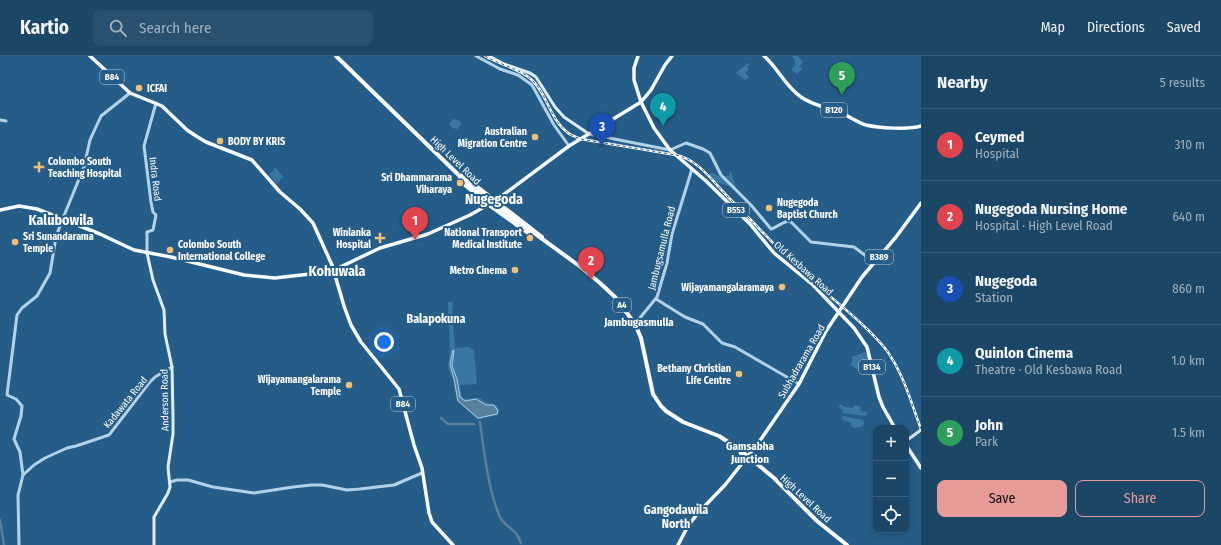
<!DOCTYPE html>
<meta charset="utf-8">
<style>
body{margin:0;font-family:"Fira Sans Condensed",sans-serif;background:#29506f;color:#f1f3f6}
.controls{position:absolute;right:12px;bottom:12px;display:grid;overflow:hidden;border-radius:8px;box-shadow:0 2px 10px #0003}
.controls button{width:36px;height:36px;display:grid;place-items:center;padding:0;border:0;border-bottom:1px solid #3a5e7a;background:#1c4666;color:#f1f3f6;font:20px sans-serif}
.you{position:absolute;left:384px;top:286px;width:14px;height:14px;margin:-10px;border:3px solid #fff;border-radius:50%;background:#1a73e8;box-shadow:0 0 0 6px #1a73e833}
.badge{display:grid;place-items:center;width:26px;height:26px;border-radius:50%;background:#e69b98;color:#fff;font-size:13px;font-weight:700}
.pin{position:absolute;translate:-50% -33px;filter:drop-shadow(0 1px 2px #0008)}
.pin::after{content:'';position:absolute;top:21px;width:14px;height:12px;background:inherit;clip-path:polygon(0 0,100% 0,50% 100%)}
.list{margin:0;padding:0;list-style:none}
h2{display:flex;justify-content:space-between;align-items:center;height:52px;margin:0;padding:0 16px;font-size:17px}
h2 small{font-size:13px;font-weight:400;color:#a0b1bf}
.list li{display:grid;grid-template-columns:26px 1fr auto;gap:12px;align-items:center;box-sizing:border-box;height:72px;padding:0 16px;border-top:1px solid #3a5e7a}
.list b{display:block;font-size:15px;white-space:nowrap}
.list p{margin:0;font-size:13px;white-space:nowrap;color:#a0b1bf}
.list em{font-size:13px;font-style:normal;color:#a0b1bf}
.actions{display:flex;gap:8px;padding:12px 16px}
.actions a{flex:1;padding:9px 0;border:1px solid #e69b98;border-radius:8px;text-align:center;font-size:14px;color:#e69b98}
.actions .main{background:#e69b98;color:#111}
.icon{flex:none;width:22px;height:22px;fill:none;stroke:currentColor;stroke-width:2;stroke-linecap:round;stroke-linejoin:round}
.map{position:relative;flex:none;width:921px;height:489px;overflow:hidden}
header{display:flex;align-items:center;gap:24px;box-sizing:border-box;height:56px;padding:0 20px;background:#1c4666;border-bottom:1px solid #3a5e7a}
header strong{font-size:19px}
nav{display:flex;gap:22px;margin-inline-start:auto;font-size:14px}
.search{width:280px;height:36px;background:#29506f;display:flex;align-items:center;gap:10px;box-sizing:border-box;padding:0 14px;border-radius:8px;color:#a0b1bf;font-size:15px}
main{display:flex}
aside{flex:1;background:#1c4666}
.map>svg:first-child{display:block}
</style>
<header>
<strong>Kartio</strong>
<div class="search"><svg class="icon" aria-label="search" viewBox="0 0 24 24"><circle cx="10" cy="10" r="6"/><path d="M15 15l6 6"/></svg>Search here</div>
<nav><a>Map</a><a>Directions</a><a>Saved</a></nav>
</header>
<main>
<div class="map">
<svg width="921" height="489" viewBox="0 0 921 489">
<rect width="100%" height="100%" fill="#265d88"/>
<g fill="#3a77a5">
<path d="M792,0H798L803,6L800,10L802,13L797,18L791,14L795,9V4Z"/>
<path d="M748,7L750,9L747,11L749,13L745,17L749,21L745,24L736,17Z"/>
<path d="M453,63L460,65L461,68L458,73L452,72L449,68Z"/>
<path d="M274,112H276L283,121L277,128L269,119L274,114Z"/>
<path d="M730,115L731,116L736,132L716,126L709,118L713,117L719,120H729Z"/>
<path d="M448,246H453L452,257L455,292L469,291L474,295L477,328L460,329L462,341L465,343L479,342C482,343 484,346 488,347C495,348 501,349 498,359L478,364L457,345L453,323L448,312L450,293Z"/>
<path d="M866,296L869,311L857,313L850,309L853,304L851,301Z"/>
<path d="M840,348L845,351L852,352L856,349L861,351L860,354L863,356L867,355L866,360L842,357L843,354L839,352Z"/>
<path d="M843,360L863,364L864,367L863,370L855,372L851,370V367L841,363Z"/>
</g>
<path fill="#587f9b" stroke="#a6ceea" d="M453,294L454,295L452,310L457,323L460,341L465,345L476,343L486,349H494L498,355L497,358L478,362L458,345L454,323L450,308Z"/>
<g fill="none" stroke-linecap="round" stroke-linejoin="round">
<g stroke="#587f9b" stroke-width="2.5">
<path d="M441,362L448,368H474"/>
<path d="M480,366C484,395 488,432 499,459C503,471 516,471 521,487"/>
<path d="M0,464L4,489"/>
</g>
<g stroke="#b2d2e9" stroke-width="3">
<path d="M476,0L500,13L518,19L532,29L554,69L569,90"/>
<path d="M0,64L6,65"/>
<path d="M589,78L670,94L686,87L703,93L710,97L721,119L751,149L771,173C778,171 783,165 790,165L811,186L854,191L874,206"/>
<path d="M147,197V176L153,174L156,159L153,156L151,146L144,90L156,47"/>
<path d="M656,243L685,261L703,268L722,287L735,291L799,328"/>
<path d="M635,268L657,241L667,207L672,178L692,113"/>
<path d="M23,419L20,396L14,383L21,360L22,350L16,343L7,339L17,259L22,252L37,240L50,217L56,181L61,167L84,111L90,84L101,60L130,37"/>
<path d="M170,426L177,424H188L213,431L254,437L293,431L311,429H322L347,434L360,433L394,429L422,417"/>
<path d="M19,489L18,439L23,419L34,409L45,402L67,392L76,390L109,379L149,327L155,321L172,311"/>
</g>
<g stroke="#dcecf8" stroke-width="3">
<path d="M489,0L504,8L530,17L536,21L555,51L564,61L589,78"/>
<path d="M147,197L153,224L164,254L165,278L172,311L173,361V378L168,411L170,431L168,437L154,461V489"/>
<path d="M906,385L921,374"/>
</g>
<g stroke="#f5fafe" stroke-width="3.5">
<path d="M90,0L130,37L162,50L187,74L196,80L206,86L252,104L280,136L300,153L313,167L332,209L344,250L351,269L361,286L399,333L414,389L422,412L429,457L432,466L453,489"/>
<path d="M638,0L634,12V24L641,46L654,72L670,94L706,125L750,168L774,197L813,229L854,272L867,291L879,341L883,351L895,372"/>
<path d="M764,0C778,12 785,30 801,41C812,49 826,51 838,56C848,59 856,66 866,69C878,72 910,74 921,70"/>
<path d="M0,154L19,150L37,153L100,178L134,194L171,201L244,219L275,222L328,216L334,214L380,192L428,178L470,159L495,145L569,90L641,46L651,34L665,9L672,0"/>
<path d="M906,389L921,412"/>
<path d="M678,489L688,470L698,457L725,429L759,386L799,328L826,275L862,221L896,181L921,147"/>
</g>
<g stroke="#fafcfe" stroke-width="4">
<path d="M336,0L471,131L578,209L600,227L615,241L635,268L641,282L653,338L661,350L666,355L683,366L719,380L739,393L774,422L817,465L847,489"/>
<path d="M462,119L542,181"/>
<path d="M459,124L489,149L528,177"/>
<path d="M740,395L742,400V407L754,405"/>
</g>
<defs>
<path id="rail" d="M485,0C500,9 519,12 532,24C547,38 550,63 567,76C570,79 576,81 581,83L676,99C698,103 714,127 729,142C755,167 779,195 806,219C826,238 848,254 867,273C876,282 885,290 891,301C905,323 912,349 921,373"/>
</defs>
<use href="#rail" stroke="#fff" stroke-width="2.5"/>
<use href="#rail" stroke="#265d88" stroke-width="1" stroke-dasharray="3" stroke-linecap="butt"/>
</g>
<g fill="#f2bf77" stroke="#265d88" stroke-width="1.5">
<circle cx="139" cy="32" r="4"/>
<circle cx="535" cy="81" r="4"/>
<circle cx="220" cy="85" r="4"/>
<path d="M37 105h4v4h4v4h-4v4h-4v-4h-4v-4h4z"/>
<circle cx="460" cy="127" r="4"/>
<circle cx="769" cy="152" r="4"/>
<path d="M378 176h4v4h4v4h-4v4h-4v-4h-4v-4h4z"/>
<circle cx="530" cy="182" r="4"/>
<circle cx="15" cy="186" r="4"/>
<circle cx="170" cy="194" r="4"/>
<circle cx="515" cy="214" r="4"/>
<circle cx="782" cy="231" r="4"/>
<circle cx="739" cy="318" r="4"/>
<circle cx="349" cy="329" r="4"/>
</g>
<g text-anchor="middle" stroke-width="4" stroke-linejoin="round" paint-order="stroke">
<g fill="#265d88" stroke="#becedb" stroke-width="1">
<rect x="100" y="14" width="24" height="14" rx="3"/>
<rect x="821" y="47" width="26" height="14" rx="3"/>
<rect x="723" y="147" width="26" height="14" rx="3"/>
<rect x="865" y="194" width="28" height="14" rx="3"/>
<rect x="613" y="242" width="18" height="14" rx="3"/>
<rect x="859" y="304" width="26" height="14" rx="3"/>
<rect x="391" y="341" width="24" height="14" rx="3"/>
</g>
<g font-size="9" font-weight="bold" fill="#fff">
<text x="112" y="24">B84</text>
<text x="834" y="57">B120</text>
<text x="736" y="157">B553</text>
<text x="879" y="204">B389</text>
<text x="622" y="252">A4</text>
<text x="872" y="314">B134</text>
<text x="403" y="351">B84</text>
</g>
<g font-size="10" font-weight="bold" fill="#fff" stroke="#265d88" text-anchor="end">
<text x="147" y="36" text-anchor="start">ICFAI</text>
<text x="527" y="79">Australian<tspan x="527" dy="12">Migration Centre</tspan></text>
<text x="228" y="89" text-anchor="start">BODY BY KRIS</text>
<text x="48" y="109" text-anchor="start">Colombo South<tspan x="48" dy="12">Teaching Hospital</tspan></text>
<text x="452" y="125">Sri Dhammarama<tspan x="452" dy="12">Viharaya</tspan></text>
<text x="777" y="150" text-anchor="start">Nugegoda<tspan x="777" dy="12">Baptist Church</tspan></text>
<text x="371" y="180">Winlanka<tspan x="371" dy="12">Hospital</tspan></text>
<text x="522" y="180">National Transport<tspan x="522" dy="12">Medical Institute</tspan></text>
<text x="23" y="184" text-anchor="start">Sri Sunandarama<tspan x="23" dy="12">Temple</tspan></text>
<text x="178" y="192" text-anchor="start">Colombo South<tspan x="178" dy="12">International College</tspan></text>
<text x="507" y="218">Metro Cinema</text>
<text x="774" y="235">Wijayamangalaramaya</text>
<text x="731" y="316">Bethany Christian<tspan x="731" dy="12">Life Centre</tspan></text>
<text x="341" y="327">Wijayamangalarama<tspan x="341" dy="12">Temple</tspan></text>
</g>
<g font-size="10" fill="#fff" stroke="#265d88">
<text transform="translate(456 104) rotate(44)" y="4">High Level Road</text>
<text transform="translate(156 123) rotate(83)" y="4">Indra Road</text>
<text transform="translate(661 192) rotate(-76)" y="4">Jambugsamulla Road</text>
<text transform="translate(804 212) rotate(42)" y="4">Old Kesbawa Road</text>
<text transform="translate(801 305) rotate(-60)" y="4">Subhadrarama Road</text>
<text transform="translate(164 344) rotate(-91)" y="4">Anderson Road</text>
<text transform="translate(125 346) rotate(-51)" y="4">Kadawata Road</text>
<text transform="translate(806 442) rotate(43)" y="4">High Level Road</text>
</g>
<g font-size="11" font-weight="bold" fill="#fff" stroke="#265d88">
<text x="639" y="270">Jambugasmulla</text>
<text x="750" y="394">Gamsabha<tspan x="750" dy="13">Junction</tspan></text>
</g>
<g font-size="12" font-weight="bold" fill="#fff" stroke="#265d88">
<text x="436" y="267">Balapokuna</text>
<text x="676" y="458">Gangodawila<tspan x="676" dy="14">North</tspan></text>
</g>
<g font-size="14" font-weight="bold" fill="#fff" stroke="#265d88">
<text x="494" y="148">Nugegoda</text>
<text x="61" y="169">Kalubowila</text>
<text x="337" y="220">Kohuwala</text>
</g>
</g>
</svg>
<div class="controls">
<button>+</button>
<button>−</button>
<button><svg class="icon" aria-label="locate" viewBox="0 0 24 24"><circle cx="12" cy="12" r="6"/><path d="M12 2v4M12 18v4M2 12h4M18 12h4"/></svg></button>
</div>
<div class="you"></div>
<div class="pin badge" style="left:415px;top:184px;background:#e0444e">1</div>
<div class="pin badge" style="left:591px;top:224px;background:#e0444e">2</div>
<div class="pin badge" style="left:602px;top:90px;background:#1a4fb4">3</div>
<div class="pin badge" style="left:663px;top:70px;background:#0f9aa8">4</div>
<div class="pin badge" style="left:842px;top:39px;background:#2e9e5b">5</div>
</div>
<aside>
<h2>Nearby<small>5 results</small></h2>
<ul class="list">
<li><span class="badge" style="background:#e0444e">1</span><div><b>Ceymed</b><p>Hospital</p></div><em>310 m</em></li>
<li><span class="badge" style="background:#e0444e">2</span><div><b>Nugegoda Nursing Home</b><p>Hospital · High Level Road</p></div><em>640 m</em></li>
<li><span class="badge" style="background:#1a4fb4">3</span><div><b>Nugegoda</b><p>Station</p></div><em>860 m</em></li>
<li><span class="badge" style="background:#0f9aa8">4</span><div><b>Quinlon Cinema</b><p>Theatre · Old Kesbawa Road</p></div><em>1.0 km</em></li>
<li><span class="badge" style="background:#2e9e5b">5</span><div><b>John</b><p>Park</p></div><em>1.5 km</em></li>
</ul>
<div class="actions"><a class="main">Save</a><a>Share</a></div>
</aside>
</main>
